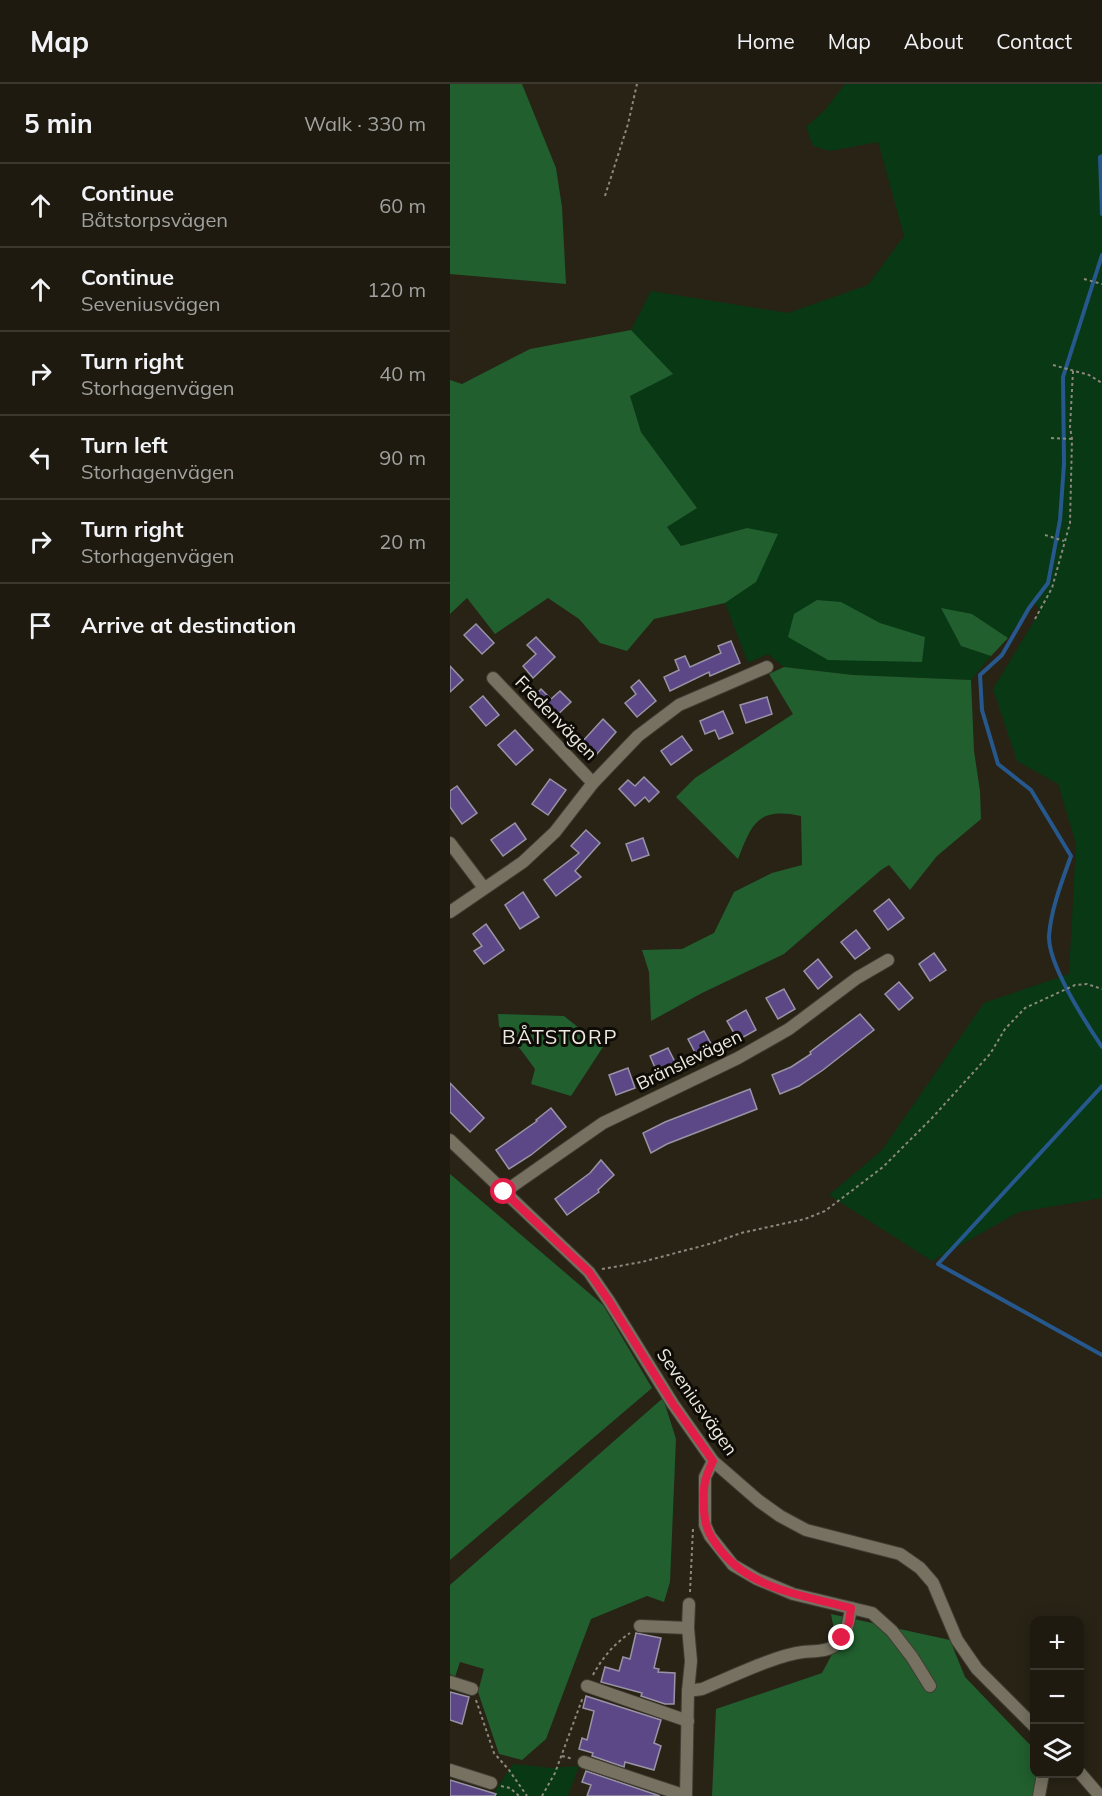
<!DOCTYPE html>
<meta charset="utf-8">
<style>
body{margin:0;font-family:Mulish,sans-serif;background:#2b271e;color:#f1f3f6}
.controls{position:absolute;right:18px;bottom:18px;display:grid;overflow:hidden;border-radius:12px;box-shadow:0 3px 15px #0003}
.controls button{width:54px;height:54px;display:grid;place-items:center;padding:0;border:0;border-bottom:2px solid #3c3830;background:#1e1a10;color:#f1f3f6;font:30px sans-serif}
.stop{position:absolute;width:18px;height:18px;margin:-14px;border:4px solid #e11d48;border-radius:50%;background:#fff}
.stop.end{background:#e11d48;border-color:#fff;box-shadow:0 2px 6px #0008}
.list{margin:0;padding:0;list-style:none}
h2{display:flex;justify-content:space-between;align-items:center;height:78px;margin:0;padding:0 24px;font-size:26px}
h2 small{font-size:20px;font-weight:400;color:#a1a19f}
.list li{display:grid;grid-template-columns:39px 1fr auto;gap:18px;align-items:center;box-sizing:border-box;height:84px;padding:0 24px;border-top:2px solid #3c3830}
.list b{display:block;font-size:22px;white-space:nowrap}
.list p{margin:0;font-size:20px;white-space:nowrap;color:#a1a19f}
.list em{font-size:20px;font-style:normal;color:#a1a19f}
.icon{flex:none;width:33px;height:33px;fill:none;stroke:currentColor;stroke-width:2;stroke-linecap:round;stroke-linejoin:round}
.map{position:relative;flex:none;width:652px;height:1712px;overflow:hidden}
header{display:flex;align-items:center;gap:36px;box-sizing:border-box;height:84px;padding:0 30px;background:#1e1a10;border-bottom:2px solid #3c3830}
header strong{font-size:28px}
nav{display:flex;gap:33px;margin-inline-start:auto;font-size:21px}
main{display:flex}
aside{flex:1;background:#1e1a10}
.map>svg:first-child{display:block}
</style>
<header>
<strong>Map</strong>
<nav><a>Home</a><a>Map</a><a>About</a><a>Contact</a></nav>
</header>
<main>
<aside>
<h2>5 min<small>Walk · 330 m</small></h2>
<ul class="list">
<li><svg class="icon" aria-label="ahead" viewBox="0 0 24 24"><path d="M12 20V5M6 11l6-6 6 6"/></svg><div><b>Continue</b><p>Båtstorpsvägen</p></div><em>60 m</em></li>
<li><svg class="icon" aria-label="ahead" viewBox="0 0 24 24"><path d="M12 20V5M6 11l6-6 6 6"/></svg><div><b>Continue</b><p>Seveniusvägen</p></div><em>120 m</em></li>
<li><svg class="icon" aria-label="right" viewBox="0 0 24 24"><path d="M7 20v-9h11M14 6l5 5-5 5"/></svg><div><b>Turn right</b><p>Storhagenvägen</p></div><em>40 m</em></li>
<li><svg class="icon" aria-label="left" viewBox="0 0 24 24"><path d="M17 20v-9H6M10 6l-5 5 5 5"/></svg><div><b>Turn left</b><p>Storhagenvägen</p></div><em>90 m</em></li>
<li><svg class="icon" aria-label="right" viewBox="0 0 24 24"><path d="M7 20v-9h11M14 6l5 5-5 5"/></svg><div><b>Turn right</b><p>Storhagenvägen</p></div><em>20 m</em></li>
<li><svg class="icon" aria-label="arrive" viewBox="0 0 24 24"><path d="M6 21V4h12l-3 4 3 4H6"/></svg><div><b>Arrive at destination</b></div></li>
</ul>
</aside>
<div class="map">
<svg width="652" height="1712" viewBox="0 0 652 1712">
<rect width="100%" height="100%" fill="#282315"/>
<g fill="#083814">
<path d="M395,0H652V1114L569,1128L482,1177L379,1111L432,1066L534,919L619,890L626,760L608,700L567,677L543,605L590,527L583,515L558,554L522,530L511,562L541,572L521,596L403,591L334,583L318,570L298,579L275,519L306,498L297,444L231,462L217,443L247,424L191,348L180,312L222,290L181,246L201,207L338,229L418,201L454,152L428,58L380,67L363,62L356,43L375,26Z"/>
<path d="M63,1680L101,1684L129,1682L118,1712H45L46,1705Z"/>
</g>
<g fill="#215f2e">
<path d="M0,0H72L106,84L112,123L116,200L0,190Z"/>
<path d="M181,246L223,290L180,312L191,348L247,424L217,443L231,462L297,444L328,450L306,498L275,519L204,535L177,567L150,559L129,535L98,514L45,550L17,514L0,530V296L12,300L80,265Z"/>
<path d="M367,516L391,518L430,539L475,553L472,578L378,576L338,553L344,530Z"/>
<path d="M491,524L522,530L558,554L541,572L511,562Z"/>
<path d="M334,583L403,591L521,596L524,667L530,707L531,735L487,772L460,806L439,781L431,786L334,870L252,909L201,937L199,888L192,866L232,865L264,849L284,808L322,789L352,781L351,732C308,723 302,739 288,775L226,713L245,694L343,630L319,590Z"/>
<path d="M48,930L114,932L153,963L121,1012L81,1000L85,985L71,966L49,942Z"/>
<path d="M0,1090L153,1221L202,1304L0,1476Z"/>
<path d="M213,1314L226,1355L220,1498L214,1518L197,1512L141,1535L96,1655L72,1676L49,1670L28,1608L34,1585L10,1578L5,1593L0,1590V1501Z"/>
<path d="M381,1530L500,1556L515,1593L584,1665V1690H597L594,1712H262L266,1625L372,1589L387,1561Z"/>
</g>
<g fill="none" stroke-linecap="round" stroke-linejoin="round">
<g stroke="#27588d" stroke-width="4">
<path d="M652,72L650,73L652,130"/>
<path d="M652,171L613,293L614,380L610,436L598,499L579,524L552,571L530,591L532,626L548,680L581,706L621,772C612,797 601,825 599,852C598,880 636,939 652,963"/>
<path d="M652,1002L488,1180L652,1271"/>
</g>
</g>
<g fill="#5d4887" stroke="#9894a5" stroke-width="1.5">
<path d="M26,540L44,559L32,570L14,551Z"/>
<path d="M86,553L105,573L83,594L73,582L86,570L77,561Z"/>
<path d="M281,557L290,579L260,592L259,588L220,607L214,593L229,586L225,576L235,572L240,583L271,569L268,562Z"/>
<path d="M0,582L13,596L0,608Z"/>
<path d="M189,596L206,617L187,633L175,619L186,610L181,603Z"/>
<path d="M91,605L101,615L110,607L121,618L104,634L84,613Z"/>
<path d="M33,612L49,631L36,642L20,623Z"/>
<path d="M317,613L322,630L296,639L290,621Z"/>
<path d="M273,627L283,649L269,655L265,646L255,650L250,637Z"/>
<path d="M153,635L166,648L146,671L132,658Z"/>
<path d="M65,646L83,666L66,681L48,661Z"/>
<path d="M232,652L242,666L221,681L211,667Z"/>
<path d="M194,693L209,708L199,718L195,713L185,722L169,705L178,696L185,702Z"/>
<path d="M100,695L116,706L98,731L82,720Z"/>
<path d="M7,702L27,729L12,740L0,723V707Z"/>
<path d="M65,739L76,755L53,772L41,756Z"/>
<path d="M136,746L150,759L125,787L131,793L106,812L94,796L129,769L121,762Z"/>
<path d="M193,754L199,771L182,777L176,760Z"/>
<path d="M73,808L89,833L70,845L55,821Z"/>
<path d="M439,815L454,834L438,846L424,827Z"/>
<path d="M36,840L54,866L34,880L24,867L32,862L23,850Z"/>
<path d="M406,846L420,864L405,875L391,858Z"/>
<path d="M484,869L496,886L480,897L469,880Z"/>
<path d="M368,875L382,893L368,905L354,887Z"/>
<path d="M449,898L463,914L449,926L435,910Z"/>
<path d="M334,905L345,925L328,935L316,914Z"/>
<path d="M296,926L306,946L288,956L277,937Z"/>
<path d="M410,930L424,946L373,986L349,1002L330,1010L322,991L341,983L361,970L360,968Z"/>
<path d="M254,947L265,967L249,976L238,955Z"/>
<path d="M218,964L228,984L209,993L200,972Z"/>
<path d="M178,984L185,1004L166,1011L159,991Z"/>
<path d="M0,999L34,1034L20,1048L0,1028Z"/>
<path d="M300,1005L307,1025L217,1060L201,1069L193,1049L215,1038Z"/>
<path d="M101,1024L116,1043L81,1071L59,1085L46,1066L87,1037L86,1036Z"/>
<path d="M151,1076L164,1091L148,1106L149,1108L117,1131L105,1115L140,1089Z"/>
<path d="M186,1549L211,1554L204,1584L209,1585L208,1588L225,1589L224,1620H215L191,1612L192,1609L151,1598L155,1583L169,1587L173,1573L180,1575Z"/>
<path d="M0,1608L19,1613L12,1640L0,1636Z"/>
<path d="M136,1612L211,1636L204,1659L211,1662L204,1686L175,1678L174,1683L142,1672L143,1669L129,1665L132,1654L137,1656L144,1627L133,1624Z"/>
<path d="M136,1687L210,1712H137L141,1701L132,1698Z"/>
<path d="M0,1696L46,1710L45,1712H0Z"/>
</g>
<g fill="none" stroke-linecap="round" stroke-linejoin="round">
<defs>
<g id="street">
<path d="M43,594L143,699"/>
<path d="M0,759L34,804"/>
<path d="M0,828L73,778L105,748L143,699L188,652L229,621L317,583"/>
<path d="M0,1056L139,1188L159,1217L223,1320L263,1377L309,1417L330,1432L356,1446L450,1470L470,1484L483,1499L507,1556L527,1585L584,1642"/>
<path d="M54,1108L153,1039L288,974L339,945L407,894L438,876"/>
<path d="M263,1377L255,1393V1441L260,1452L283,1481L307,1495L343,1510L422,1529L442,1547L462,1573L480,1602"/>
<path d="M190,1542L238,1544"/>
<path d="M0,1598L22,1605"/>
<path d="M137,1602L238,1637"/>
<path d="M238,1607L252,1605C279,1594 326,1571 353,1568C365,1567 379,1568 388,1559C397,1550 399,1536 401,1524"/>
<path d="M134,1678L236,1712"/>
<path d="M0,1686L41,1699"/>
<path d="M630,1689L650,1712"/>
<path d="M236,1712L238,1607L241,1577L238,1544L239,1520"/>
<path d="M589,1712L593,1690"/>
</g>
</defs>
<use href="#street" stroke="#413d33" stroke-width="14"/>
<g stroke="#8c887c" stroke-width="2" stroke-dasharray="3 3" stroke-linecap="butt">
<path d="M155,112L178,40L187,0"/>
<path d="M634,195L652,200"/>
<path d="M603,281L639,291L652,299"/>
<path d="M601,354L622,355"/>
<path d="M595,451L614,457"/>
<path d="M585,535L602,504L620,439L622,355L620,343L623,287"/>
<path d="M152,1185L192,1178L263,1159L291,1149L355,1135L375,1127L433,1083L482,1034L540,970L555,945L575,924L625,901L637,900L652,905"/>
<path d="M240,1508L243,1445"/>
<path d="M143,1591C152,1574 165,1559 180,1549"/>
<path d="M26,1616L44,1669L59,1686L77,1712"/>
<path d="M112,1672L123,1675"/>
<path d="M51,1702L60,1704L69,1712"/>
<path d="M92,1712L105,1689L133,1613"/>
</g>
<use href="#street" stroke="#767161" stroke-width="12"/>
</g>
<g fill="none" stroke-linecap="round" stroke-linejoin="round">
<path stroke="#e11d48" stroke-width="8" d="M54,1108L139,1188L159,1217L223,1320L263,1377C253,1397 253,1405 254,1427C255,1445 261,1454 272,1468C303,1506 356,1512 401,1524L399,1539L392,1554"/>
</g>
<g text-anchor="middle" stroke-width="6" stroke-linejoin="round" paint-order="stroke">
<g font-size="18" fill="#edeae1" stroke="#0f0c07">
<text transform="translate(106 634) rotate(46)" y="6">Fredenvägen</text>
<text transform="translate(239 976) rotate(-26)" y="6">Bränslevägen</text>
<text transform="translate(247 1318) rotate(55)" y="6">Seveniusvägen</text>
</g>
<g font-size="20" letter-spacing="1.5" fill="#edeae1" stroke="#0f0c07">
<text x="110" y="960">BÅTSTORP</text>
</g>
</g>
</svg>
<div class="controls">
<button>+</button>
<button>−</button>
<button><svg class="icon" aria-label="layers" viewBox="0 0 24 24"><path d="M12 4l9 5-9 5-9-5zM3 14l9 5 9-5"/></svg></button>
</div>
<div class="stop" style="left:54px;top:1108px"></div>
<div class="stop end" style="left:392px;top:1554px"></div>
</div>
</main>
